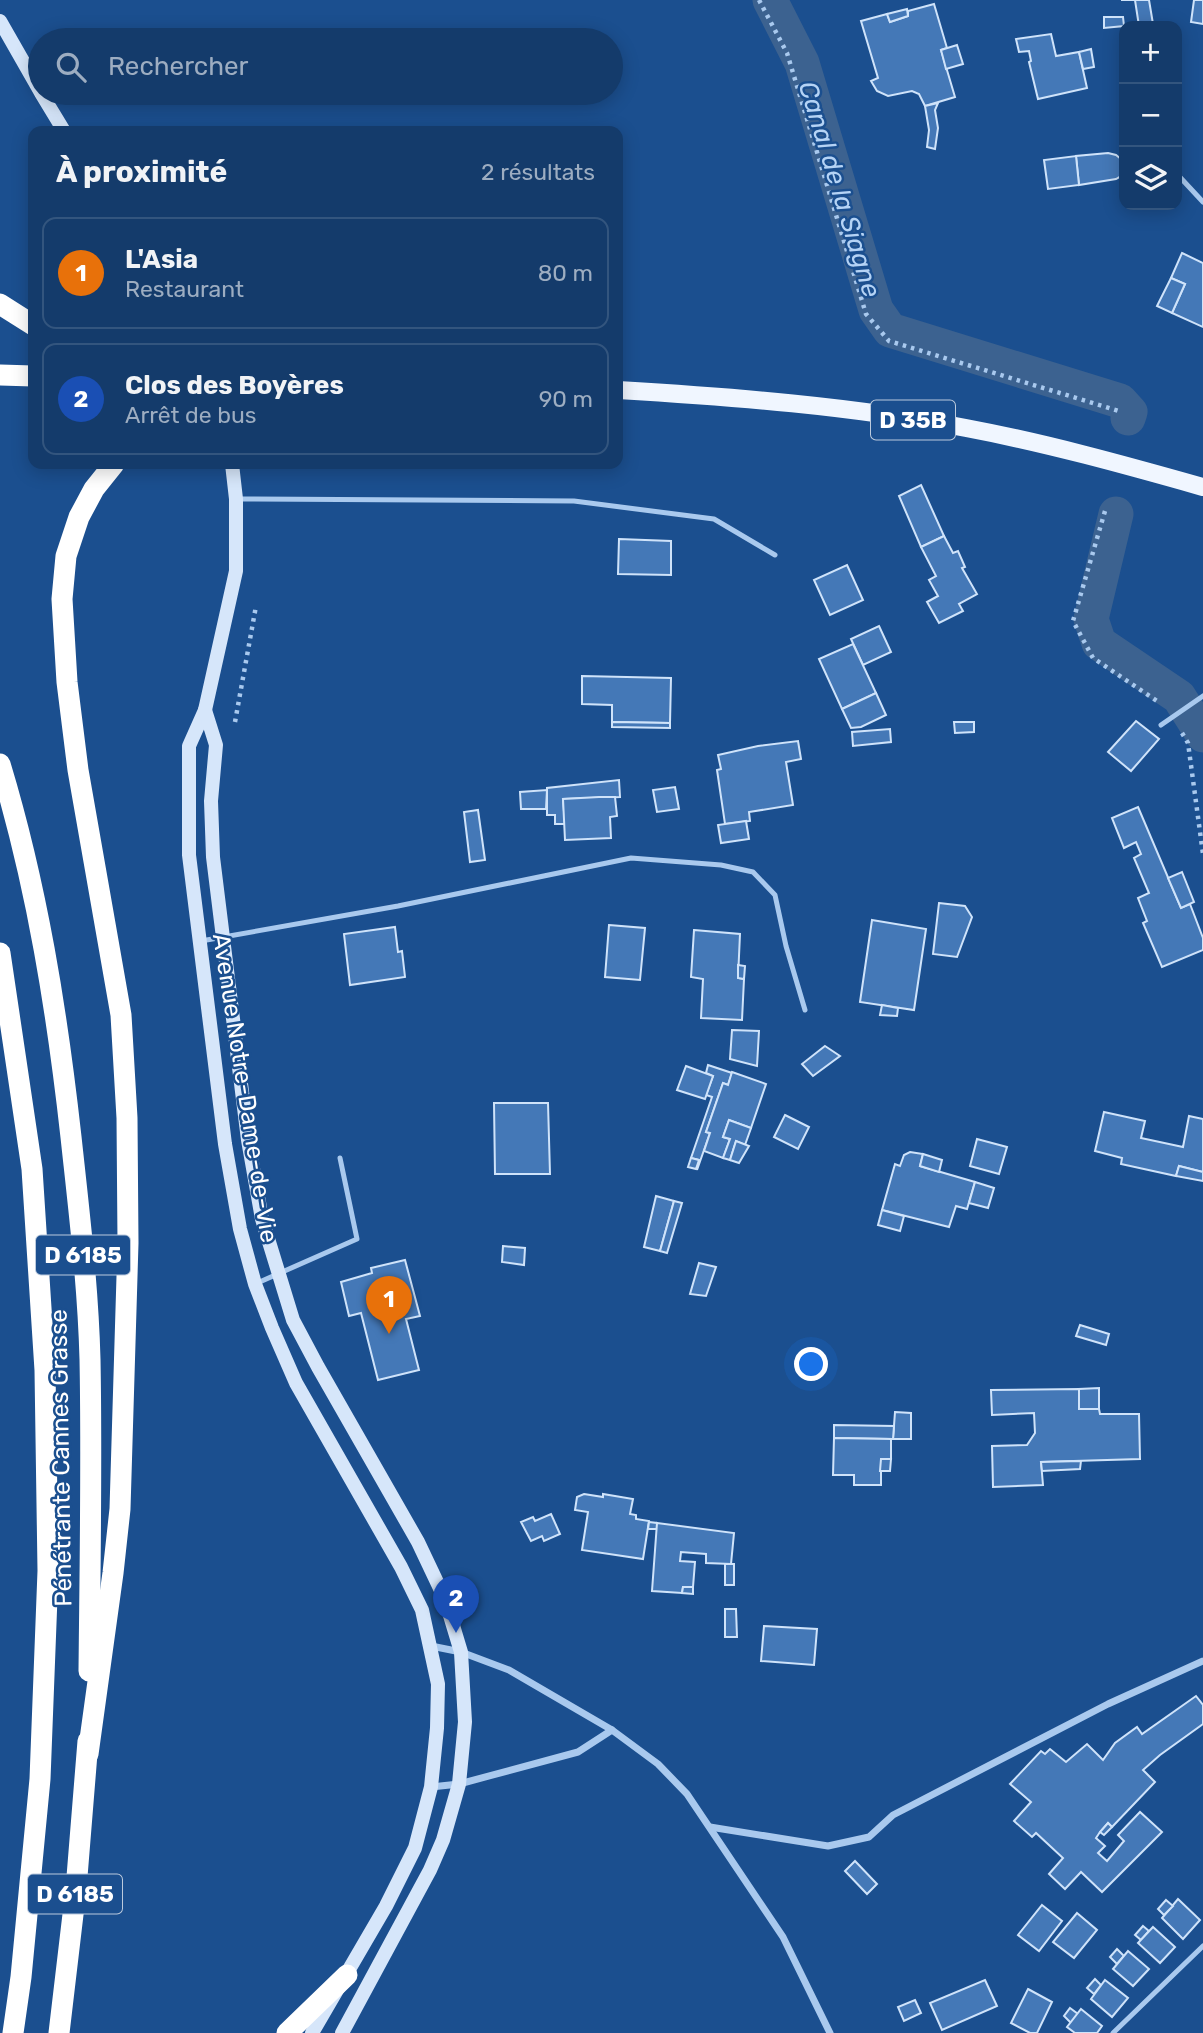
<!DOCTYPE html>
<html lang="fr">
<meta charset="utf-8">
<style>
body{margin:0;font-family:Rubik,sans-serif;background:#1d4271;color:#f1f3f6}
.controls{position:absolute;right:21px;top:21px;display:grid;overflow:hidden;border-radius:14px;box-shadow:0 4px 18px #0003}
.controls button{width:63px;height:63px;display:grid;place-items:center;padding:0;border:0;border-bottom:2px solid #33557e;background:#143b6b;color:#f1f3f6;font:35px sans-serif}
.you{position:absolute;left:812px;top:1365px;width:24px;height:24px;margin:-18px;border:5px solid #fff;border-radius:50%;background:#1a73e8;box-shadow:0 0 0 10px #1a73e833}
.badge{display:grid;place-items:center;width:46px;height:46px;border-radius:50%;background:#90b9f0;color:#fff;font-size:23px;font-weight:700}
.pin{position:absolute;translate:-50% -58px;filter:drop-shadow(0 2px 4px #0008)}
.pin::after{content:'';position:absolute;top:37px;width:24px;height:21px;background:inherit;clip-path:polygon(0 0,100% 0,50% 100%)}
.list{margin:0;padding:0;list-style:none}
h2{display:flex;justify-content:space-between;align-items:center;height:91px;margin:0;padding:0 28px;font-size:30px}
h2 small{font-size:23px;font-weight:400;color:#9dadc1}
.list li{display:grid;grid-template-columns:46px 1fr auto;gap:21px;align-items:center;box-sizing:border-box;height:112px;margin:0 14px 14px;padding:0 14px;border:2px solid #33557e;border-radius:14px}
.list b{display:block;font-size:26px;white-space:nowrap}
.list p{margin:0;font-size:23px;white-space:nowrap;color:#9dadc1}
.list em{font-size:23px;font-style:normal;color:#9dadc1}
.icon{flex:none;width:38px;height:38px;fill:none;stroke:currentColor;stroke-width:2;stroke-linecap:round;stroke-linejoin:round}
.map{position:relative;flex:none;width:1203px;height:2033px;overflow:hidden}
.search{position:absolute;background:#143b6b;box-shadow:0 4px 18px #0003;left:28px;top:28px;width:595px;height:77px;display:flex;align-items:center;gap:18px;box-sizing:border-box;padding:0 24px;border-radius:38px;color:#9dadc1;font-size:26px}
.panel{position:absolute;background:#143b6b;box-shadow:0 4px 18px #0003;left:28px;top:126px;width:595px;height:343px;border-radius:14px}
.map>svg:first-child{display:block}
</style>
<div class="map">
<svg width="1203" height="2033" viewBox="0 0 1203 2033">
<rect width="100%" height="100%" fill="#1b4f8f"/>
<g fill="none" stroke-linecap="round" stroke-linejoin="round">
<g stroke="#3c6290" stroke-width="35">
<path d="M770,0L802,63L876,310L890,330L1120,401L1130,412L1128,418"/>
<path d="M1116,514L1091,619L1099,643L1179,697L1203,735"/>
</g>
</g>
<g fill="#4478b7" stroke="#cfe3fa" stroke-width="2">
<path d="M1121,0H1149L1153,24L1139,26L1135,0Z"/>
<path d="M1194,0H1203V24L1191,22Z"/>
<path d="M934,4L947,48L941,50L955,97L925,106L919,94L912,91L888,96L877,91L871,81L878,78L861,21L887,14L890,22L908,16V11Z"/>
<path d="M907,9L908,16L890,22L887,14Z"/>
<path d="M1104,17H1123L1124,26L1104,28Z"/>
<path d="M1051,34L1056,56L1079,52L1087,88L1038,99L1029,62L1031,61L1029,51L1019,52L1016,39Z"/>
<path d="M957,45L963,64L946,69L941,50Z"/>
<path d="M1091,49L1094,67L1083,69L1079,52Z"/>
<path d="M232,93H251L237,101Z"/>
<path d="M938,103L935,110L938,128L935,149L927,147L929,130L925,106Z"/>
<path d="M1108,153L1116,155L1121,159L1124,166L1121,176L1116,179L1079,185L1076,156Z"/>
<path d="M1076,156L1079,185L1048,189L1044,160Z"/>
<path d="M1182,253L1203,263V327L1172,313L1185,284L1171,278Z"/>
<path d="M1171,278L1185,284L1172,313L1157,306Z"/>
<path d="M921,485L944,536L921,547L899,496Z"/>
<path d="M944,536L953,553L958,551L965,567L962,568L977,594L959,604L963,611L939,623L927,602L938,596L929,580L936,576L921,547Z"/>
<path d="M619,539L671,541V575L618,574Z"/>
<path d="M847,565L863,600L830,615L814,580Z"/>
<path d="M879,626L891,652L863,665L851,639Z"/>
<path d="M853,644L876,693L842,709L819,659Z"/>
<path d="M582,676L671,678L670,723L612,722V705L582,704Z"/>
<path d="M876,693L886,715L861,727L851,728L842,709Z"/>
<path d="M1136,721L1159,739L1131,771L1108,752Z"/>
<path d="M612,722L670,723V728L612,727Z"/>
<path d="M954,722H974V732L955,733Z"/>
<path d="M890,729L891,742L853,746L852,732Z"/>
<path d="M798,741L801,759L786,762L793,805L749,812L750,821L725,824L717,770L721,769L718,755L758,746Z"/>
<path d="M619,780L620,797L563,799L565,824H555V815H547V788Z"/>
<path d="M675,787L679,809L657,812L653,790Z"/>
<path d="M547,790L546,809H521L520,792Z"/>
<path d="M599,797H615L617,816L610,817L611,838L565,840L563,799Z"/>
<path d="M1138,807L1181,908L1190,904L1203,938V950L1162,967L1143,923L1147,921L1138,898L1149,893L1134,858L1141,854L1136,842L1124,848L1112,818Z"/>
<path d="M478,810L485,860L470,862L464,812Z"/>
<path d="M746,821L749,839L721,843L718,825Z"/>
<path d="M1182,872L1194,902L1181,908L1168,878Z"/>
<path d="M939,903L965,906L972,917L957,957L933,954Z"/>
<path d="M872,920L926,929L914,1010L860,1002Z"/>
<path d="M609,925L645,928L640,980L605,977Z"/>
<path d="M395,927L398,952L402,951L405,977L350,985L344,934Z"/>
<path d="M694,930L740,934L738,978L744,979L742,1020L701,1018L703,979L691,977Z"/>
<path d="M738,965L745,966L744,979L738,978Z"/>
<path d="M882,1005L898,1008L897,1016L880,1015Z"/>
<path d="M732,1030L759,1031L757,1066L730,1059Z"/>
<path d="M825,1046L840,1056L813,1076L802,1064Z"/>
<path d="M708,1065L732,1073L728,1085L723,1083L706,1132L710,1133L697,1170L699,1160L691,1158L712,1097L706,1095L713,1076L706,1073Z"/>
<path d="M686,1066L713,1076L705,1099L677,1090Z"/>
<path d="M732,1072L766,1084L751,1128L729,1120L723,1137L730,1139L723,1158L704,1151L710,1133L706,1132L723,1083L728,1085Z"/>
<path d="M494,1103H548L550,1174H495Z"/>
<path d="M1104,1112L1145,1121L1141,1138L1183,1147L1189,1116L1203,1119V1172L1179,1166L1176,1176L1121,1164L1122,1158L1095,1151Z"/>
<path d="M785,1115L809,1127L798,1149L774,1137Z"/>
<path d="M729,1120L751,1128L745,1145L736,1141L730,1160L723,1158L730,1139L723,1137Z"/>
<path d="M977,1139L1007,1147L999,1174L970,1166Z"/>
<path d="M736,1141L749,1146L739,1163L730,1160Z"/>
<path d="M910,1152L923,1154L920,1166L975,1182L967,1209L956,1206L949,1227L882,1210L895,1164L900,1166L904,1155Z"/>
<path d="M923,1154L942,1160L939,1172L920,1166Z"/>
<path d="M691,1158L699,1160L696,1169L688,1167Z"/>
<path d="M1179,1166L1203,1172V1181L1176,1176Z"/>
<path d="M975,1182L994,1188L988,1208L969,1203Z"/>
<path d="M656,1196L674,1201L660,1251L644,1247Z"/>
<path d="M674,1201L682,1203L667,1253L660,1251Z"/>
<path d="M882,1210L904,1216L900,1231L878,1225Z"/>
<path d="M503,1246L525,1248L524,1265L502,1262Z"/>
<path d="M405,1260L420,1316L406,1319L419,1370L378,1380L361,1313L349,1316L341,1282L372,1273L371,1268Z"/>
<path d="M699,1263L716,1267L706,1296L690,1294Z"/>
<path d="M1080,1325L1109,1334L1106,1345L1076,1336Z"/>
<path d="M1099,1388V1409H1079V1389Z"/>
<path d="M1079,1389V1409H1099L1100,1414H1139L1140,1459L1041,1462L1043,1485L993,1487L992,1446L1027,1445L1035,1433L1034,1413L992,1415L991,1390Z"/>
<path d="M895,1412L911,1413V1439H893Z"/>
<path d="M834,1425L894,1426L893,1439L834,1438Z"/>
<path d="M834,1438L891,1439V1459H881V1485H854V1475H833Z"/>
<path d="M881,1459H891L890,1471H880Z"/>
<path d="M1081,1461L1080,1469L1042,1471L1041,1462Z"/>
<path d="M584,1494L603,1497V1494L633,1499L630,1514L636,1515V1519L649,1521L643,1559L582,1550L588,1512L575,1510L577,1497Z"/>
<path d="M551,1514L560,1534L544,1541L542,1536L531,1541L521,1522L533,1517L535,1521Z"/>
<path d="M649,1522L657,1523V1529H648Z"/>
<path d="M657,1523L734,1533L731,1564L706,1563V1554L681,1552L680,1561L695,1562L693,1587H683L682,1593L652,1591Z"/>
<rect x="725" y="1564" width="9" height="21"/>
<path d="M683,1587H693V1594L682,1593Z"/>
<path d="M725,1609H736L737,1637H725Z"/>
<path d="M764,1626L817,1629L814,1665L761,1661Z"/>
<path d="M1196,1696L1203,1705V1724L1160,1755L1143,1770L1155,1782L1112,1827L1108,1823L1100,1832L1096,1838L1105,1846L1098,1853L1107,1861L1124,1841L1118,1835L1140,1812L1162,1832L1102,1892L1081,1872L1065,1889L1049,1874L1063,1858L1036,1833L1032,1837L1014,1821L1031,1802L1010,1784L1041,1751L1045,1754L1050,1749L1066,1762L1087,1744L1103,1760L1115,1743L1137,1727L1142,1734Z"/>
<path d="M1108,1823L1112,1827L1104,1835L1100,1832Z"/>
<path d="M855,1861L877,1884L867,1894L845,1871Z"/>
<path d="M1178,1899L1200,1920L1183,1939L1162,1918Z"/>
<path d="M1166,1900L1173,1906L1164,1915L1158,1909Z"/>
<path d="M1042,1905L1062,1921L1039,1951L1018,1935Z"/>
<path d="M1077,1913L1097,1930L1074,1958L1053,1942Z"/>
<path d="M1143,1926L1149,1931L1141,1940L1135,1935Z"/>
<path d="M1153,1927L1175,1947L1160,1963L1138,1943Z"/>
<path d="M1117,1949L1124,1956L1117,1964L1110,1957Z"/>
<path d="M1128,1951L1149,1969L1133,1986L1113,1969Z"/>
<path d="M1095,1979L1101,1985L1094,1994L1087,1988Z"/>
<path d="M985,1980L997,2006L942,2030L930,2003Z"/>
<path d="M1105,1980L1128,1998L1112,2017L1091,1999Z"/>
<path d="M1028,1989L1052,2002L1037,2033H1030L1011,2023Z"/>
<path d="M915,2000L921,2013L904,2021L898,2007Z"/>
<path d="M1070,2008L1078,2014L1071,2023L1064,2016Z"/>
<path d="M1081,2009L1102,2026L1097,2033H1075L1067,2027Z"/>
</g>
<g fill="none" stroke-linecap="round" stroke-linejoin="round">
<g stroke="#a9c9ee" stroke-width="4.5" stroke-dasharray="3.5 5" stroke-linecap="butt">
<path d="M759,0L787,53L866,314L889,341L1119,411"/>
<path d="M1105,511L1073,621L1093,658L1160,703"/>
<path d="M235,722L256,606"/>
<path d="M1182,733L1188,743L1203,854"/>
</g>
<g stroke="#a9c9ee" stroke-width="5">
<path d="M1177,174L1203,202"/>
<path d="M239,499L574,501L714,519L775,555"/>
<path d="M1161,725L1203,696"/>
<path d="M201,941L398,906L631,858L721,865L753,872L775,895L786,946L805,1010"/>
<path d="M255,1284L357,1239L340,1158"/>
<path d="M1113,2033L1203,1946"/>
</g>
<g stroke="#a9c9ee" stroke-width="7">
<path d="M431,1646L461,1652L509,1670L612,1730L658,1764L687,1794L783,1937L830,2033"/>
<path d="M431,1787L459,1784L578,1752L612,1730"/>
<path d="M710,1827L828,1846L869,1837L893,1815L1108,1704L1203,1661"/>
</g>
<g stroke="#d6e6fa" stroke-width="14">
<path d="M0,21L40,91"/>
<path d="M41,93L64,131"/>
<path d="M232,464L236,499V571L205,710L189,746V855L225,1144L240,1229L255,1284L272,1328L296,1383L401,1567L422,1610L438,1684L437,1728L431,1787L415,1848L386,1906L312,2033"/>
<path d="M205,710L216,745L211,801L213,857L248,1140L262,1219L293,1320L318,1367L418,1542L445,1599L461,1652L465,1722L459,1784L443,1840L430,1870L342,2033"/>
</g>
<path stroke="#f0f6ff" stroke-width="18" d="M618,390C734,397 851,406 966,428C1046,443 1125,465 1203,487"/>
<g stroke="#fff" stroke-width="21">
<path d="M0,304L33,325"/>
<path d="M0,375L33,376"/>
<path d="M0,764C37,886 57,1011 71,1137C79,1211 88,1285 90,1359C92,1463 90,1567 89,1671"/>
<path d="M0,953L32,1169L45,1370L48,1571L40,1779L21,1977L13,2033"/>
<path d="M88,1754L113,1573L120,1509L128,1243L127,1118L121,1015L78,770L67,682L62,599L66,556L79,517L94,489L114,464"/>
<path d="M59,2033L76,1889L88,1741"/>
<path d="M287,2033L347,1975"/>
</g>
</g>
<g text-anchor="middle" stroke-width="5" stroke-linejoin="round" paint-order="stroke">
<g fill="#1b4f8f" stroke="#bbcadd" stroke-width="2">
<rect x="871" y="400.5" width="84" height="39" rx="5"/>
<rect x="36" y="1235.5" width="94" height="39" rx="5"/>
<rect x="28" y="1874.5" width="94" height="39" rx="5"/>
</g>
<g font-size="23" font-weight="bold" fill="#fff">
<text x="913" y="428">D 35B</text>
<text x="83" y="1263">D 6185</text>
<text x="75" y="1902">D 6185</text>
</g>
<g font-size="24" fill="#fff" stroke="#1b4f8f">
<text transform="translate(245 1088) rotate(81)" y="8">Avenue Notre-Dame-de-Vie</text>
<text transform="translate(61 1458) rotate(-91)" y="8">Pénétrante Cannes Grasse</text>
</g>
<g font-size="26" font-style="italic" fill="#b5d3f5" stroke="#1b4f8f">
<text transform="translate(840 189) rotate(73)" y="9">Canal de la Siagne</text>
</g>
</g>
</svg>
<div class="controls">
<button>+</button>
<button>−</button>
<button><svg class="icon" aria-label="layers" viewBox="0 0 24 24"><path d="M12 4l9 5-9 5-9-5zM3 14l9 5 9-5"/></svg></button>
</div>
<div class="you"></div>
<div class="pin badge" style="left:389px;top:1334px;background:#e8710a">1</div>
<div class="pin badge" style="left:456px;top:1633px;background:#1a4fb4">2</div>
<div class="search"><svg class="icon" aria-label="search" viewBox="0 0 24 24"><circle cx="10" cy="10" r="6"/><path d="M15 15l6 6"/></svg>Rechercher</div>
<section class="panel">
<h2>À proximité<small>2 résultats</small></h2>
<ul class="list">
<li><span class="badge" style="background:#e8710a">1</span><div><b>L'Asia</b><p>Restaurant</p></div><em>80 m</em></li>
<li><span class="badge" style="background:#1a4fb4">2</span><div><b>Clos des Boyères</b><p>Arrêt de bus</p></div><em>90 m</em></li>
</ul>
</section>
</div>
